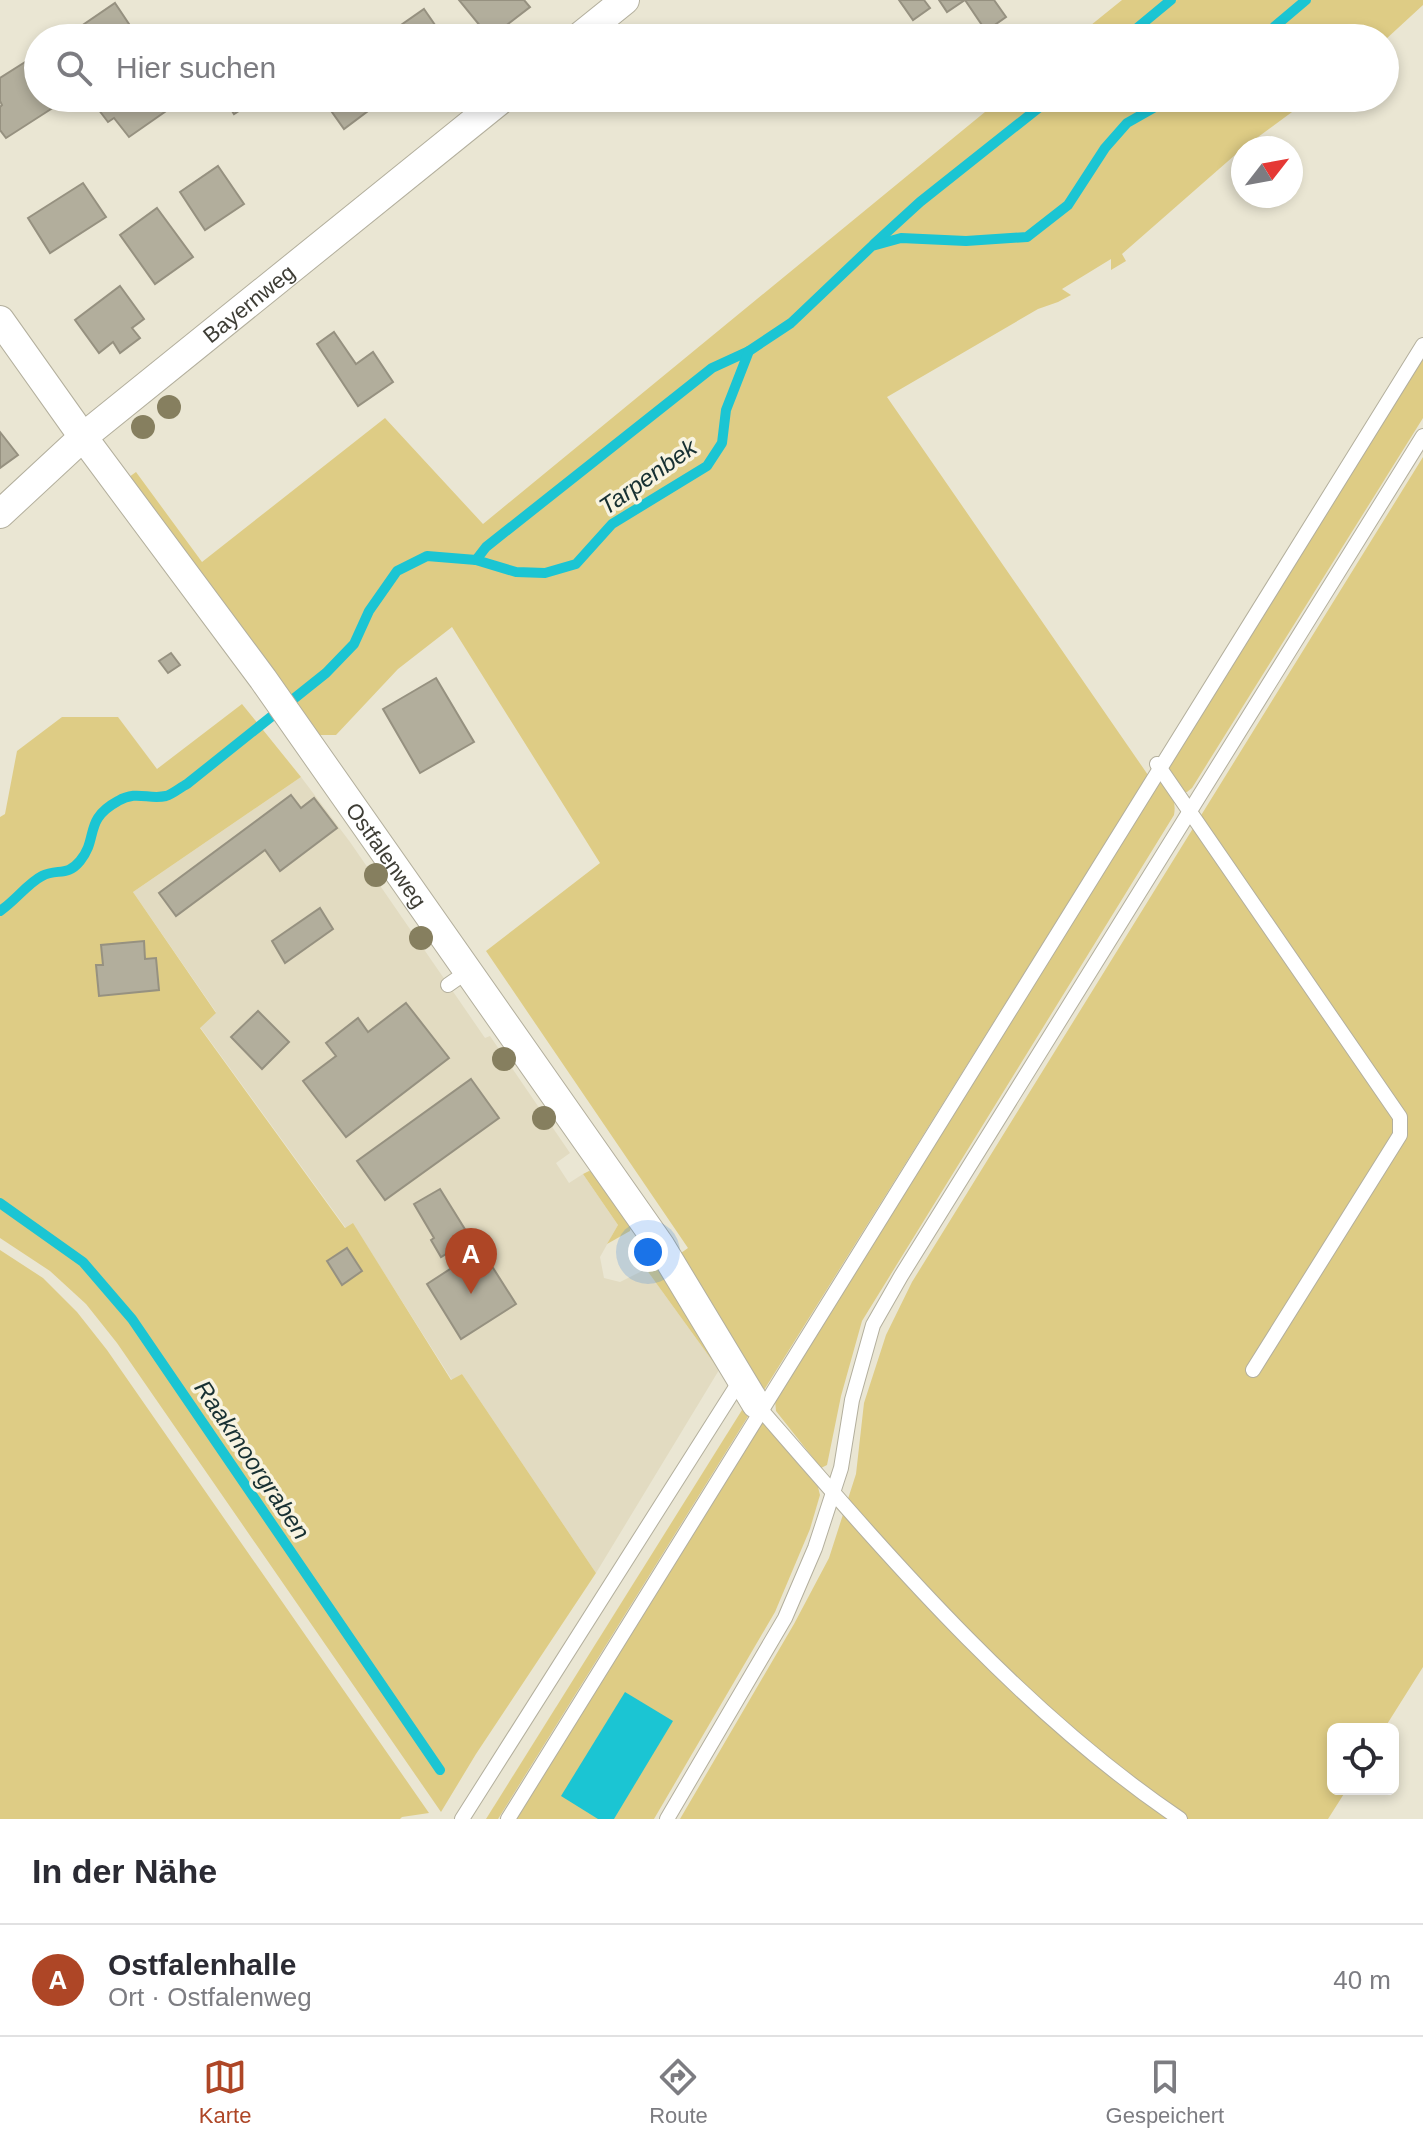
<!DOCTYPE html>
<html lang="de">
<meta charset="utf-8">
<style>
body{margin:0;font-family:Arial,sans-serif;background:#f7f7f7;color:#2b2b33}
.controls{position:absolute;right:24px;bottom:24px;display:grid;overflow:hidden;border-radius:12px;box-shadow:0 4px 12px #0003}
.controls button{width:72px;height:72px;display:grid;place-items:center;padding:0;border:0;border-bottom:2px solid #e1e1e2;background:#fff;color:#2b2b33;font:40px sans-serif}
.compass{position:absolute;left:1231px;top:136px;width:72px;height:72px;border-radius:50%;background:#fff;box-shadow:0 4px 12px #0003;rotate:59deg}
.you{position:absolute;left:648px;top:1252px;width:28px;height:28px;margin:-20px;border:6px solid #fff;border-radius:50%;background:#1a73e8;box-shadow:0 0 0 12px #1a73e833}
.badge{display:grid;place-items:center;width:52px;height:52px;border-radius:50%;background:#ae4626;color:#fff;font-size:26px;font-weight:700}
.pin{position:absolute;translate:-50% -66px;filter:drop-shadow(0 2px 4px #0008)}
.pin::after{content:'';position:absolute;top:42px;width:28px;height:24px;background:inherit;clip-path:polygon(0 0,100% 0,50% 100%)}
.list{margin:0;padding:0;list-style:none}
h2{display:flex;justify-content:space-between;align-items:center;height:104px;margin:0;padding:0 32px;font-size:34px}
h2 small{font-size:26px;font-weight:400;color:#7c7c81}
.list li{display:grid;grid-template-columns:52px 1fr auto;gap:24px;align-items:center;box-sizing:border-box;height:112px;padding:0 32px;border-top:2px solid #e1e1e2}
.list b{display:block;font-size:30px;white-space:nowrap}
.list p{margin:0;font-size:26px;white-space:nowrap;color:#7c7c81}
.list em{font-size:26px;font-style:normal;color:#7c7c81}
.icon{flex:none;width:44px;height:44px;fill:none;stroke:currentColor;stroke-width:2;stroke-linecap:round;stroke-linejoin:round}
.map{position:relative;flex:none;width:1423px;height:1819px;overflow:hidden}
.search{position:absolute;background:#fff;box-shadow:0 4px 12px #0003;left:24px;right:24px;top:24px;height:88px;display:flex;align-items:center;gap:20px;box-sizing:border-box;padding:0 28px;border-radius:44px;color:#7c7c81;font-size:30px}
.sheet{height:216px;background:#fff}
nav{display:flex;justify-content:space-around;align-items:center;box-sizing:border-box;height:112px;border-top:2px solid #e1e1e2;background:#fff;font-size:22px;color:#7c7c81}
nav a{display:grid;justify-items:center;gap:4px}
nav .on{color:#ae4626}
.map>svg:first-child{display:block}
</style>
<div class="map">
<svg width="1423" height="1819" viewBox="0 0 1423 1819">
<rect width="100%" height="100%" fill="#eae6d3"/>
<path fill="#e2dbc1" d="M301,777L350,842L485,1038L490,1036L570,1153L556,1163L569,1183L583,1174L618,1225L600,1257L604,1278L620,1282L646,1269L719,1370L596,1573L462,1374L452,1380L353,1224L346,1228L200,1027L216,1012L133,892Z"/>
<g fill="#decc85">
<path d="M1122,0H1423V5L1385,40V38H1075Z"/>
<path d="M1002,98H1311L1243,148L1122,254L1126,261L1111,270V259L1062,289L1071,295L1058,302L1038,309L887,397L1148,775L759,1398L681,1253L688,1248L486,951L600,863L452,627L398,669L336,735H315L125,480L136,472L202,562L385,418L483,524Z"/>
<path d="M1423,355V418L1192,788L1187,792H1182L1169,773L1170,765Z"/>
<path d="M1423,457V1667L1384,1729H1333V1789H1347L1328,1819H680L794,1624L829,1558L856,1474L864,1403L886,1335L912,1282Z"/>
<path d="M242,704L301,777L133,892L216,1013L200,1028L345,1228L353,1223L451,1380L462,1374L596,1573L476,1754L441,1812L117,1343L86,1304L50,1271L0,1238V817L5,814L17,751L62,717H118L157,769Z"/>
<path d="M1161,776C1169,789 1177,799 1174,815L862,1321L841,1396L827,1465L821,1468L776,1411L775,1400Z"/>
<path d="M589,1171L598,1173L632,1224L630,1231L607,1244L618,1225L583,1174Z"/>
<path d="M0,1250L43,1278L77,1312L107,1350L429,1813L402,1817L400,1819H0Z"/>
<path d="M654,1262L719,1370L646,1269Z"/>
<path d="M747,1402L752,1410L498,1819H486Z"/>
<path d="M758,1423L764,1424L818,1487L820,1495L810,1529L775,1612L654,1819H513Z"/>
</g>
<path fill="#1bc5d3" d="M625,1692L673,1721L614,1819H598L561,1796Z"/>
<g fill="none" stroke-linecap="round" stroke-linejoin="round">
<g stroke="#1bc5d3" stroke-width="10">
<path d="M1125,38L1171,0"/>
<path d="M1261,38L1306,0"/>
<path d="M874,244L920,202L1051,98"/>
<path d="M476,560L486,547L712,368L749,351"/>
<path d="M0,911C15,901 28,883 42,876C57,868 67,877 80,861C99,838 83,820 118,801C137,790 148,800 166,796C173,794 181,787 187,784L326,673L354,644L369,611L397,571L427,556L476,560L516,572L545,573L576,564L612,524L707,466L722,443L726,410L749,351L791,323L872,246L901,238L966,241L1027,237L1068,205L1105,148L1127,123L1171,98"/>
<path d="M0,1203L83,1262L132,1319L440,1770"/>
</g>
</g>
<g fill="#b2ae9c" stroke="#969180" stroke-width="2">
<path d="M459,0H524L530,7L490,38Z"/>
<path d="M899,0H924L930,8L913,20Z"/>
<path d="M939,0H994L1006,17L986,31L965,0L947,12Z"/>
<path d="M115,3L133,30L121,38H74L71,33Z"/>
<path d="M424,9L444,38H390L388,34Z"/>
<path d="M33,57L38,64V98H60L62,102L6,138L0,130V107L2,105L0,101V78Z"/>
<path d="M96,98H112L114,102L120,98H161L169,109L129,137L114,118L108,122L92,101Z"/>
<path d="M224,98H259L234,114Z"/>
<path d="M322,98H371L376,105L344,129Z"/>
<path d="M218,166L244,204L205,230L180,192Z"/>
<path d="M83,183L106,217L50,253L28,218Z"/>
<path d="M157,208L193,257L155,284L120,235Z"/>
<path d="M120,286L144,319L132,328L140,338L120,353L113,342L99,353L75,320Z"/>
<path d="M334,332L356,364L373,352L393,382L358,406L317,344Z"/>
<path d="M0,432L18,455L0,468Z"/>
<path d="M171,653L180,665L168,673L159,661Z"/>
<path d="M436,678L474,742L420,773L383,709Z"/>
<path d="M291,795L301,808L314,798L337,828L280,871L265,850L176,916L159,893Z"/>
<path d="M320,908L333,929L285,963L272,941Z"/>
<path d="M144,941L145,959L156,958L159,990L99,996L96,965H103L101,945Z"/>
<path d="M406,1003L449,1058L346,1137L303,1081L336,1056L326,1043L358,1018L368,1032Z"/>
<path d="M258,1011L289,1042L262,1069L231,1037Z"/>
<path d="M471,1079L499,1118L385,1200L357,1161Z"/>
<path d="M440,1189L471,1239L441,1257L431,1240L434,1238L414,1204Z"/>
<path d="M347,1248L362,1271L342,1285L327,1261Z"/>
<path d="M481,1249L516,1304L461,1339L427,1284Z"/>
</g>
<g fill="none" stroke-linecap="round" stroke-linejoin="round">
<defs>
<g id="service">
<path d="M1157,764L1400,1117V1135L1253,1370"/>
<path d="M448,985L468,971"/>
<path d="M756,1404C884,1551 1017,1709 1180,1819"/>
<path d="M462,1819L741,1379"/>
<path d="M508,1819L1423,345"/>
<path d="M667,1819L785,1618L815,1548L841,1468L852,1400L873,1325L901,1276L1423,436"/>
</g>
<g id="minor">
<path d="M578,38L625,0"/>
<path id="s1" d="M0,320L83,437L263,679L660,1245L756,1404"/>
<path id="s2" d="M0,514L83,437L503,98"/>
</g>
</defs>
<use href="#service" stroke="#b3af9d" stroke-width="16"/>
<use href="#minor" stroke="#b3af9d" stroke-width="30"/>
<use href="#service" stroke="#fff" stroke-width="14"/>
<use href="#minor" stroke="#fff" stroke-width="28"/>
</g>
<g fill="#867f5f">
<circle cx="169" cy="407" r="12"/>
<circle cx="143" cy="427" r="12"/>
<circle cx="376" cy="875" r="12"/>
<circle cx="421" cy="938" r="12"/>
<circle cx="504" cy="1059" r="12"/>
<circle cx="544" cy="1118" r="12"/>
</g>
<g text-anchor="middle" stroke-width="7" stroke-linejoin="round" paint-order="stroke">
<g font-size="22" fill="#3e3d35" stroke="#f8f3e0">
<text dy="8" stroke="none"><textPath href="#s2" startOffset="326">Bayernweg</textPath></text>
<text dy="8" stroke="none"><textPath href="#s1" startOffset="660">Ostfalenweg</textPath></text>
</g>
<g font-size="24" font-style="italic" fill="#173032" stroke="#f8f3e0">
<text transform="translate(648 477) rotate(-35)" y="8">Tarpenbek</text>
<text transform="translate(252 1460) rotate(56)" y="8">Raakmoorgraben</text>
</g>
</g>
</svg>
<div class="controls">
<button><svg class="icon" aria-label="locate" viewBox="0 0 24 24"><circle cx="12" cy="12" r="6"/><path d="M12 2v4M12 18v4M2 12h4M18 12h4"/></svg></button>
</div>
<svg class="compass" viewBox="-18 -18 36 36"><path d="M0-13l5 13h-10z" fill="#e53935"/><path d="M0 13l5-13h-10z" fill="#7c7c81"/></svg>
<div class="you"></div>
<div class="pin badge" style="left:471px;top:1294px">A</div>
<div class="search"><svg class="icon" aria-label="search" viewBox="0 0 24 24"><circle cx="10" cy="10" r="6"/><path d="M15 15l6 6"/></svg>Hier suchen</div>
</div>
<section class="sheet">
<h2>In der Nähe<small></small></h2>
<ul class="list">
<li><span class="badge">A</span><div><b>Ostfalenhalle</b><p>Ort · Ostfalenweg</p></div><em>40 m</em></li>
</ul>
</section>
<nav>
<a class="on"><svg class="icon" aria-label="map" viewBox="0 0 24 24"><path d="M3 6l6-2 6 2 6-2v14l-6 2-6-2-6 2zM9 4v14M15 6v14"/></svg>Karte</a>
<a><svg class="icon" aria-label="directions" viewBox="0 0 24 24"><path d="M12 3l9 9-9 9-9-9zM9 14v-3h6M13 9l2 2-2 2"/></svg>Route</a>
<a><svg class="icon" aria-label="saved" viewBox="0 0 24 24"><path d="M7 4h10v16l-5-4-5 4z"/></svg>Gespeichert</a>
</nav>
